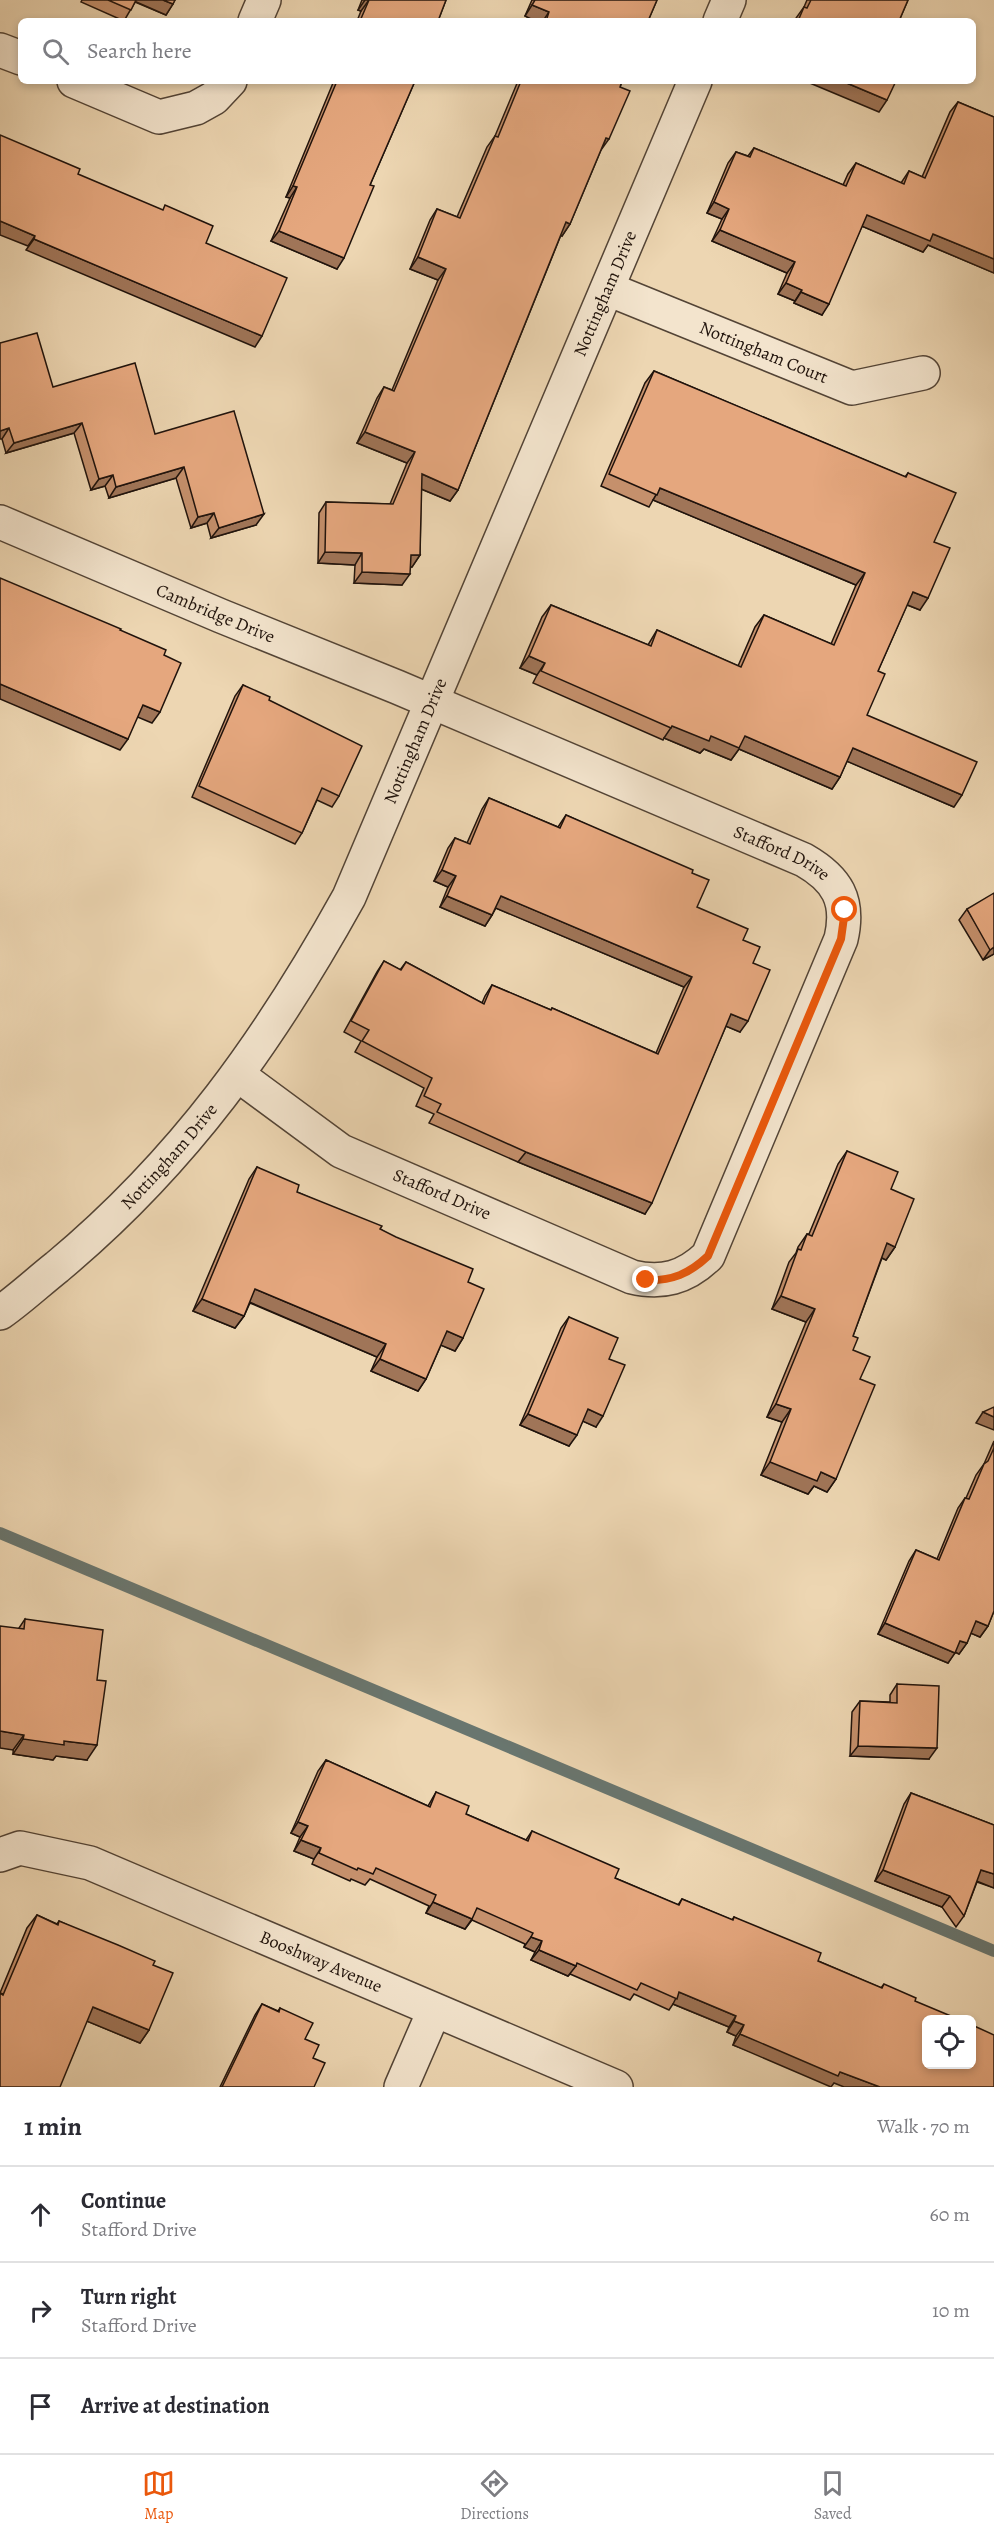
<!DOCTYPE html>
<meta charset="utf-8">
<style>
body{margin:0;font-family:Alegreya,serif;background:#f2f2f3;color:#2b2b33}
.controls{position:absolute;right:18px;bottom:18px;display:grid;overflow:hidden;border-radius:9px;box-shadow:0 3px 9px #0003}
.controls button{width:54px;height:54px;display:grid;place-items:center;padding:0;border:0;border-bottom:2px solid #e1e1e2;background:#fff;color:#2b2b33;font:30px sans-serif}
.stop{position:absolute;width:18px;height:18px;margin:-14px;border:4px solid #ea580c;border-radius:50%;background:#fff}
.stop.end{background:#ea580c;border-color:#fff;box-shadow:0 2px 6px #0008}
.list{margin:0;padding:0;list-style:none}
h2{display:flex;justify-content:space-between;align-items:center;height:78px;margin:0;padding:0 24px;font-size:26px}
h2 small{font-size:20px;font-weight:400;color:#7c7c81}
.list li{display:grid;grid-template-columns:39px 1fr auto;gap:18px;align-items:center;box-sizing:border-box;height:96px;padding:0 24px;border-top:2px solid #e1e1e2}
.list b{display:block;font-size:22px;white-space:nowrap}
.list p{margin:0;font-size:20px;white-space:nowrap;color:#7c7c81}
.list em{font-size:20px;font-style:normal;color:#7c7c81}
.icon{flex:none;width:33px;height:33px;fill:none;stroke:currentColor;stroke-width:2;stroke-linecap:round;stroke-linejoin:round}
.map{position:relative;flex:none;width:994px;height:2087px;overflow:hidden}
.search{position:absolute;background:#fff;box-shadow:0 3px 9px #0003;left:18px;right:18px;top:18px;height:66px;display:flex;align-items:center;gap:15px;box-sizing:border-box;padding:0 21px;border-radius:9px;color:#7c7c81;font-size:22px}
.sheet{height:366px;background:#fff}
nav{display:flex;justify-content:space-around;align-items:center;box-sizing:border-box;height:84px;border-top:2px solid #e1e1e2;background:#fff;font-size:16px;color:#7c7c81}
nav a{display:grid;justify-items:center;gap:3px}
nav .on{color:#ea580c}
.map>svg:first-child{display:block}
</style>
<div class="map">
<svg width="994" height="2087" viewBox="0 0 994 2087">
<rect width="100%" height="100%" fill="#edd6b2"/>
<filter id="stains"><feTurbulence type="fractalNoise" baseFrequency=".00333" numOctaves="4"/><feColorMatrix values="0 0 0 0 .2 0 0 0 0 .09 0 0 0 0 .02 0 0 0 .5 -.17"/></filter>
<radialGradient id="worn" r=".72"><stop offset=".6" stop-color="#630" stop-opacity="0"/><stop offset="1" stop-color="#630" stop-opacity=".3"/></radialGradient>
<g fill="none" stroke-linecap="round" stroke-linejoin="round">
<path stroke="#69766f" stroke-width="12" d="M0,1533L994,1951"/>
<defs>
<g id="minor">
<path d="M255,21L264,0"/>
<path d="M720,21L729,0"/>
<path d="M0,50L21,58"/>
<path d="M74,81L159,117L196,108L214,98L230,81"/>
<path id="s1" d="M608,289L852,388L923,373"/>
<path id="s2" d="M0,522L221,616L397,687L804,860C837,879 850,900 841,939L708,1256C685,1278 662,1284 632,1277L341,1151L238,1075"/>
<path id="s3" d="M0,1313C20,1299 38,1282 57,1267C184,1161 269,1041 349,897L695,81"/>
<path id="s4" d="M0,1855L20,1848L90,1863L616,2087"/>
<path d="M401,2087L434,2011"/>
</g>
</defs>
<use href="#minor" stroke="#534436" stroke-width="36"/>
<use href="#minor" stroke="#f3e4cd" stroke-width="33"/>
</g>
<g fill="#c5906c" stroke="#20130c" stroke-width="1.5">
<path d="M82,0H175L166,15L135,2L124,21L81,2Z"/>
<path d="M362,0H446L438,21H357L361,11L358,10Z"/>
<path d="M532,0H657L648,21H535L525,16Z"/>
<path d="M807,0H908L899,21H794L804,7Z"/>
<path d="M330,81H415L370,185L337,269L271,241L290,198L286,197L333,83L330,82Z"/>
<path d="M518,81H622L601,150L570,224L562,236L561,235L458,490L450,501L421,489L420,555L412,567H411L402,585L354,583L355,565L318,563L319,513L326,502L390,504L407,463L357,443L377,398L384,387L392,390L438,280L410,269L430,220L437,209L457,217L487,147L495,136Z"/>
<path d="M958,102L994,117V273L928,245L923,252L862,226L822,315L794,303L795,301L778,294L787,273L712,241L722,219L707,213L728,163L736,152L748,156L754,148L843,185L848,174L856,163L901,183L909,171L922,177L950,112Z"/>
<path d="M0,343L53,387L155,434L256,525L211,538L207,523L191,528L176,478L109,498L105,486L91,490L74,433L6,453L2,439Z"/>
<path d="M654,371L905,477L908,473L934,542L920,610L907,605L878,671L867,715L954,807L847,761L840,777L832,789L739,749L731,760L704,749L700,753L664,738L663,740L533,683L537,675L520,668L542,617L551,605L648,645L657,630L738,666L755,627L764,615L831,644L856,585L653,500L649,507L601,486L645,383Z"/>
<path d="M243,685L269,700L339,796L332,807L317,800L302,833L295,844L192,797L235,696Z"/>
<path d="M489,798L558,827L566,815L692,873L697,907L743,940L753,963L740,1032L726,1026L645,1214L518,1162L429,1123L434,1114L416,1106L424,1088L355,1052L361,1041L344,1032L377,972L384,961L400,970L406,962L482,1003L485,996L492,985L551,1010L552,1008L656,1053L684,987L496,908L492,915L485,926L440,907L448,887L434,881L448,848L455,838L467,843L482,809Z"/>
<path d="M967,909L994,954L983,960L959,920Z"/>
<path d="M847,1151L891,1189L895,1247L886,1260L882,1258L853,1336V1350L860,1379L836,1479L827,1492L814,1486L808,1494L761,1475L782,1422L767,1417L806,1322L772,1309L789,1262L796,1253L798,1247L807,1234H809L838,1164Z"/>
<path d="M257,1167L297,1192L380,1229L468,1282L463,1338L455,1351L441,1345L426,1379L418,1391L371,1371L377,1357L250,1303L244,1316L235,1328L193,1311L249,1179Z"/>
<path d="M569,1317L609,1359L596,1427L583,1421L569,1446L520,1425L561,1328Z"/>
<path d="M994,1441V1611L988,1626L980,1637L971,1633L967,1643L959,1654L955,1652L948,1663L878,1634L909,1561L916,1550L937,1559L958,1508L965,1498H966L976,1475L984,1464Z"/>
<path d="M25,1619L87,1760L56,1756L53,1760L13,1754L19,1628Z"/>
<path d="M897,1684L929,1759L850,1756L852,1712L860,1701L890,1702V1695Z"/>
<path d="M326,1760L428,1806L436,1792L466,1814L526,1840L532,1831L615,1878L678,1905L682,1899L732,1920L734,1917L818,1961L881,1988L884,1984L834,2083L733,2045L736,2036L727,2032L729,2027L673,2004L669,2010L634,1994L630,2000L570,1974L568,1976L531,1960L535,1952L524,1947L525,1944L472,1920L465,1929L426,1913L429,1906L370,1879L365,1885L351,1879L350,1881L312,1864L314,1859L294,1851L300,1837L291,1833L318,1771Z"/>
<path d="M911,1793L994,1825V1888L977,1882L964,1916L956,1927L942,1907L875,1881L904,1804Z"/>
<path d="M37,1915L57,1924L59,1921L153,1965L149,2030L140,2043L87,2021L0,1993L27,1928Z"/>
<path d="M262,2004L278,2011L280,2008L305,2039L313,2058L314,2087H220L255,2015Z"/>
</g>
<g fill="#a07558" stroke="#20130c" stroke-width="1.5">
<path d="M134,0H163L173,4L166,15L134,1Z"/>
<path d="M365,0H369L361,11L358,10Z"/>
<path d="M532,5L549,12L543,21H535L525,16Z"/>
<path d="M805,81H842L887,100L879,112Z"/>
<path d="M606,138L609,139L601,150Z"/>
<path d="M293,186L297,187L290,198L286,197Z"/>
<path d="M714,202L729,209L722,219L707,213Z"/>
<path d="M867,215L933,234L994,259V273L928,245L923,252L859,225Z"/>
<path d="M0,221L35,236L28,246L0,235Z"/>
<path d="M566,222L570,224L562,236L558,234Z"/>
<path d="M720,230L795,262L787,273L712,241Z"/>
<path d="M279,231L344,258L337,269L271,241Z"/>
<path d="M34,239L262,336L255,347L26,250Z"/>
<path d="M418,257L446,269L438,280L410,269Z"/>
<path d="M786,283L802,290L795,301L778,294Z"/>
<path d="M801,292L829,304L822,315L794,303Z"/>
<path d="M82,423L74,433L6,453L14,443Z"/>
<path d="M9,428L2,439H0V431Z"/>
<path d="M365,432L415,452L407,463L357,443Z"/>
<path d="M184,467L176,478L109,498L116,487Z"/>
<path d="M422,474L458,490L450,501L414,486Z"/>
<path d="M113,475L105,486L91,490L99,479Z"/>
<path d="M660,488L865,573L856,585L653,500Z"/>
<path d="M214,513L207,523L191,528L198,517Z"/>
<path d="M264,514L256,525L211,538L219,528Z"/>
<path d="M325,552L362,553L355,565L318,563Z"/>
<path d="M411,555H420L412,567L403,566Z"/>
<path d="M362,572L410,574L402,585L354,583Z"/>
<path d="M913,592L928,598L920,610L905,604Z"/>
<path d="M529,656L545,663L537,675L520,668Z"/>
<path d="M0,684L128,739L120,750L0,699Z"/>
<path d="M143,705L160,712L152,723L135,716Z"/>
<path d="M672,726L711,736H745L840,777L832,789L739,749L731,760L704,749L700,753L664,738Z"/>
<path d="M853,748L962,795L954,807L844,760Z"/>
<path d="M442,870L456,876L448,887L434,881Z"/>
<path d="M447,896L492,915L485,926L440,907Z"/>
<path d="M501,896L692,977L684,987L493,907Z"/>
<path d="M994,947V954L983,960L990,950Z"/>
<path d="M731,1014L748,1021L740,1032L723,1025Z"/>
<path d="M526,1152L652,1203L645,1214L518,1162Z"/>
<path d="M887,1243L895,1247L886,1260L878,1256Z"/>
<path d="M255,1289L386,1344L377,1357L247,1301Z"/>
<path d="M781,1296L815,1309L806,1322L772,1309Z"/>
<path d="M202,1299L244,1316L235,1328L193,1311Z"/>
<path d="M447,1331L463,1338L455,1351L438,1344Z"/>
<path d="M380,1359L426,1379L418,1391L371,1371Z"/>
<path d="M776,1404L791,1409L782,1422L767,1417Z"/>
<path d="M588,1409L603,1416L596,1427L580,1420Z"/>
<path d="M983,1412L994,1417V1430L976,1423Z"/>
<path d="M528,1414L577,1435L569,1446L520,1425Z"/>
<path d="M770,1462L821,1472L836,1479L827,1492L814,1486L808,1494L761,1475Z"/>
<path d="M976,1621L988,1626L980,1637L968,1632Z"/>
<path d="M885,1623L955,1653L948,1663L878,1634Z"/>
<path d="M960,1641L967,1643L959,1654L953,1651Z"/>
<path d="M0,1731L24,1735L13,1750L0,1748Z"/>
<path d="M23,1739L64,1741L97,1745L87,1760L56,1756L53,1760L13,1754Z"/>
<path d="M858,1746L937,1748L929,1759L850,1756Z"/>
<path d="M298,1822L308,1826L300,1837L291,1833Z"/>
<path d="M301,1840L321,1848L314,1859L294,1851Z"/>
<path d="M883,1870L950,1896L942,1907L875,1881Z"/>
<path d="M981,1870L994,1874V1888L974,1880Z"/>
<path d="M433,1902L472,1919L465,1929L426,1913Z"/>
<path d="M531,1937L542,1941L535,1952L524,1947Z"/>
<path d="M539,1950L576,1966L568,1976L531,1960Z"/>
<path d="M679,1992L736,2016L729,2027L673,2004Z"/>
<path d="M93,2007L149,2030L140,2043L84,2020Z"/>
<path d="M734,2021L744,2025L736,2036L727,2032Z"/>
<path d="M740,2034L880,2087H844L834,2083L831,2087L733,2045Z"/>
</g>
<g fill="#e5a77e" stroke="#20130c" stroke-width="1.5">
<path d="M108,0H136L131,10Z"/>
<path d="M163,0H175L173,4Z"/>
<path d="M368,0H446L438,21H360L369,0Z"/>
<path d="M535,0H657L648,21H546L549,12L532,5Z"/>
<path d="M811,0H908L899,21H798L804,7L807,8Z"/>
<path d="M337,81H415L370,185L374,186L344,258L279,231L297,187L293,186Z"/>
<path d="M521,81H622L620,87L630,91L609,139L606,138L570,224L566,222L458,490L422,474L420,555H411L410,574L362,572V553L325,552L326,502L393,504L415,452L365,432L384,387L394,391L446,269L418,257L437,209L460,218L495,136L498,137Z"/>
<path d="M842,81H896L887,100Z"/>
<path d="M958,102L994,117V259L933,234L930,241L867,215L829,304L801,292L802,290L786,283L795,262L720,230L729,209L714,202L736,152L750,157L754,148L846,186L856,163L904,184L909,171L925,178Z"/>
<path d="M0,135L80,169L78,174L163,210L165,205L213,226L206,243L287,278L262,336L34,239L35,236L0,221Z"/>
<path d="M37,333L53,387L135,363L155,434L234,411L264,514L219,528L214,513L198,517L184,467L116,487L113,475L99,479L82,423L14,443L9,428L0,431V343Z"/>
<path d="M654,371L906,477L908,473L956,493L934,542L950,548L928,598L913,592L878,671L885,674L867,715L977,762L962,795L853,748L840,777L745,736L739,748L711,736L709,741L672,726L671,728L541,671L545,663L529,656L551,605L651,646L657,630L741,667L764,615L834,645L865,573L660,488L657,495L609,474Z"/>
<path d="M0,578L121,629L120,630L166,650L164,655L181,663L160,712L143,705L128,739L0,684Z"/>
<path d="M243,685L270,697L269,700L362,746L339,796L322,788L302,833L199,786Z"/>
<path d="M489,798L560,828L566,815L693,870L692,873L709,880L697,907L748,929L743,940L760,947L753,963L770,970L748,1021L731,1014L652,1203L526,1152L437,1112L441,1104L424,1096L432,1078L362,1041L369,1030L351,1021L384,961L401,970L406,962L484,1004L492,985L551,1010L552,1008L658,1054L692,977L501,896L492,915L447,896L456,876L442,870L455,838L470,844Z"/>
<path d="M994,893V947L990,950L967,909Z"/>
<path d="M847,1151L898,1172L891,1189L914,1199L895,1247L887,1243L853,1336L858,1338L853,1350L870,1357L860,1379L875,1385L836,1479L821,1472L817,1481L770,1462L791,1409L776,1404L815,1309L781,1296L798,1249L801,1250L807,1234L812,1236Z"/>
<path d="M257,1167L299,1185L297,1192L382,1226L380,1229L396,1237L473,1269L468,1282L484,1289L463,1338L447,1331L426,1379L380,1359L386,1344L255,1289L244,1316L202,1299Z"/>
<path d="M569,1317L618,1338L609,1359L625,1365L603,1416L588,1409L577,1435L528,1414Z"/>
<path d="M994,1407V1417L983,1412Z"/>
<path d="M994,1448V1611L988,1626L976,1621L967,1643L960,1641L955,1653L885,1623L916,1550L939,1560L965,1498L969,1499L984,1464L988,1461Z"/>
<path d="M25,1619L103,1630L97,1680L106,1681L97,1745L64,1741V1745L23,1739L24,1735L0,1731V1626L24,1629Z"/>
<path d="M897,1684L939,1686L937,1748L858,1746L860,1701L897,1703Z"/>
<path d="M326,1760L430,1807L436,1792L469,1806L466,1814L528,1841L532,1831L619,1869L615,1878L679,1905L682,1899L733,1920L734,1917L821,1953L818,1961L882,1988L884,1984L916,1998L915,2001L958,2019H927V2064H972V2025L994,2035V2087H880L840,2072L838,2076L740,2034L744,2025L734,2021L736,2016L679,1992L677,1999L641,1983L637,1990L577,1963L576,1966L539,1950L542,1941L531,1937L533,1933L477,1908L472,1919L433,1902L436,1895L376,1868L373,1874L358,1868L357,1870L319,1853L321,1848L301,1840L308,1826L298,1822Z"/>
<path d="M911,1793L994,1825V1874L981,1870L964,1916L950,1896L883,1870Z"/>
<path d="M37,1915L58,1925L59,1921L118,1945L155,1961L153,1965L173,1973L149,2030L93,2007L60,2087H0V1993L3,1995Z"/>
<path d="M262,2004L279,2012L280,2008L313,2023L305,2039L319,2045L313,2058L325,2063L314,2087H222Z"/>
</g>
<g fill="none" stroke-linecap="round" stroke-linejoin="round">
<path stroke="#ea580c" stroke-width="8" d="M646,1280C672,1281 689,1274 708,1256L841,939L845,910"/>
</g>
<g text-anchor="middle" stroke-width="5" stroke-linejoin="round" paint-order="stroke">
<g font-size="18" fill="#20130c" stroke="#f3e4cd">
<text dy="6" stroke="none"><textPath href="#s3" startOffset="1203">Nottingham Drive</textPath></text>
<text dy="6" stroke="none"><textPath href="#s1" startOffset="168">Nottingham Court</textPath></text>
<text dy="6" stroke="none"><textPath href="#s2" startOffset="234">Cambridge Drive</textPath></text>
<text dy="6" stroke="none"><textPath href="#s3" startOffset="717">Nottingham Drive</textPath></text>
<text dy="6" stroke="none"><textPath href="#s2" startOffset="849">Stafford Drive</textPath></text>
<text dy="6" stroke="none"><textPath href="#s3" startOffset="231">Nottingham Drive</textPath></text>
<text transform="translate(442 1194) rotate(23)" y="6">Stafford Drive</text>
<text dy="6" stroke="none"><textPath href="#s4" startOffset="344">Booshway Avenue</textPath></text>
</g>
</g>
<rect width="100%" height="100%" filter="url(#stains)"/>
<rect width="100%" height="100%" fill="url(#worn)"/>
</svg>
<div class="controls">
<button><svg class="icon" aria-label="locate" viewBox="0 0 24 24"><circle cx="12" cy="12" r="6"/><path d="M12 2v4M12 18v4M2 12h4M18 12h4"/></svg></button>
</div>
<div class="stop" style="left:845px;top:910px"></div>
<div class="stop end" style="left:646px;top:1280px"></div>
<div class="search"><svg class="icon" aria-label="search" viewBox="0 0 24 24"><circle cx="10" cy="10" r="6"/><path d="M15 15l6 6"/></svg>Search here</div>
</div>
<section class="sheet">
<h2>1 min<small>Walk · 70 m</small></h2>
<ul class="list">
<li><svg class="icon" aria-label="ahead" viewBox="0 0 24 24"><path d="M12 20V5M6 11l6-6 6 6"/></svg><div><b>Continue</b><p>Stafford Drive</p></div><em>60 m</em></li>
<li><svg class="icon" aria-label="right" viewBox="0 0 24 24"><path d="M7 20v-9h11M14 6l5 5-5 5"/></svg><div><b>Turn right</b><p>Stafford Drive</p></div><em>10 m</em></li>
<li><svg class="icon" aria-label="arrive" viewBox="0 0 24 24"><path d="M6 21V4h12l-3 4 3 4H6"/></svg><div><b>Arrive at destination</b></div></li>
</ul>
</section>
<nav>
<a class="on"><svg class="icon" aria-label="map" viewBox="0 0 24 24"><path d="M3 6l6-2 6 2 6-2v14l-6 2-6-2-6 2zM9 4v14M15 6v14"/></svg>Map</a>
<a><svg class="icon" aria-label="directions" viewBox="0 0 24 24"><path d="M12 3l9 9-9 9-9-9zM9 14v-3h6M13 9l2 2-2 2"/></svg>Directions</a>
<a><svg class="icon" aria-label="saved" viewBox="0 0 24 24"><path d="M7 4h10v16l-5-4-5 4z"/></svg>Saved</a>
</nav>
